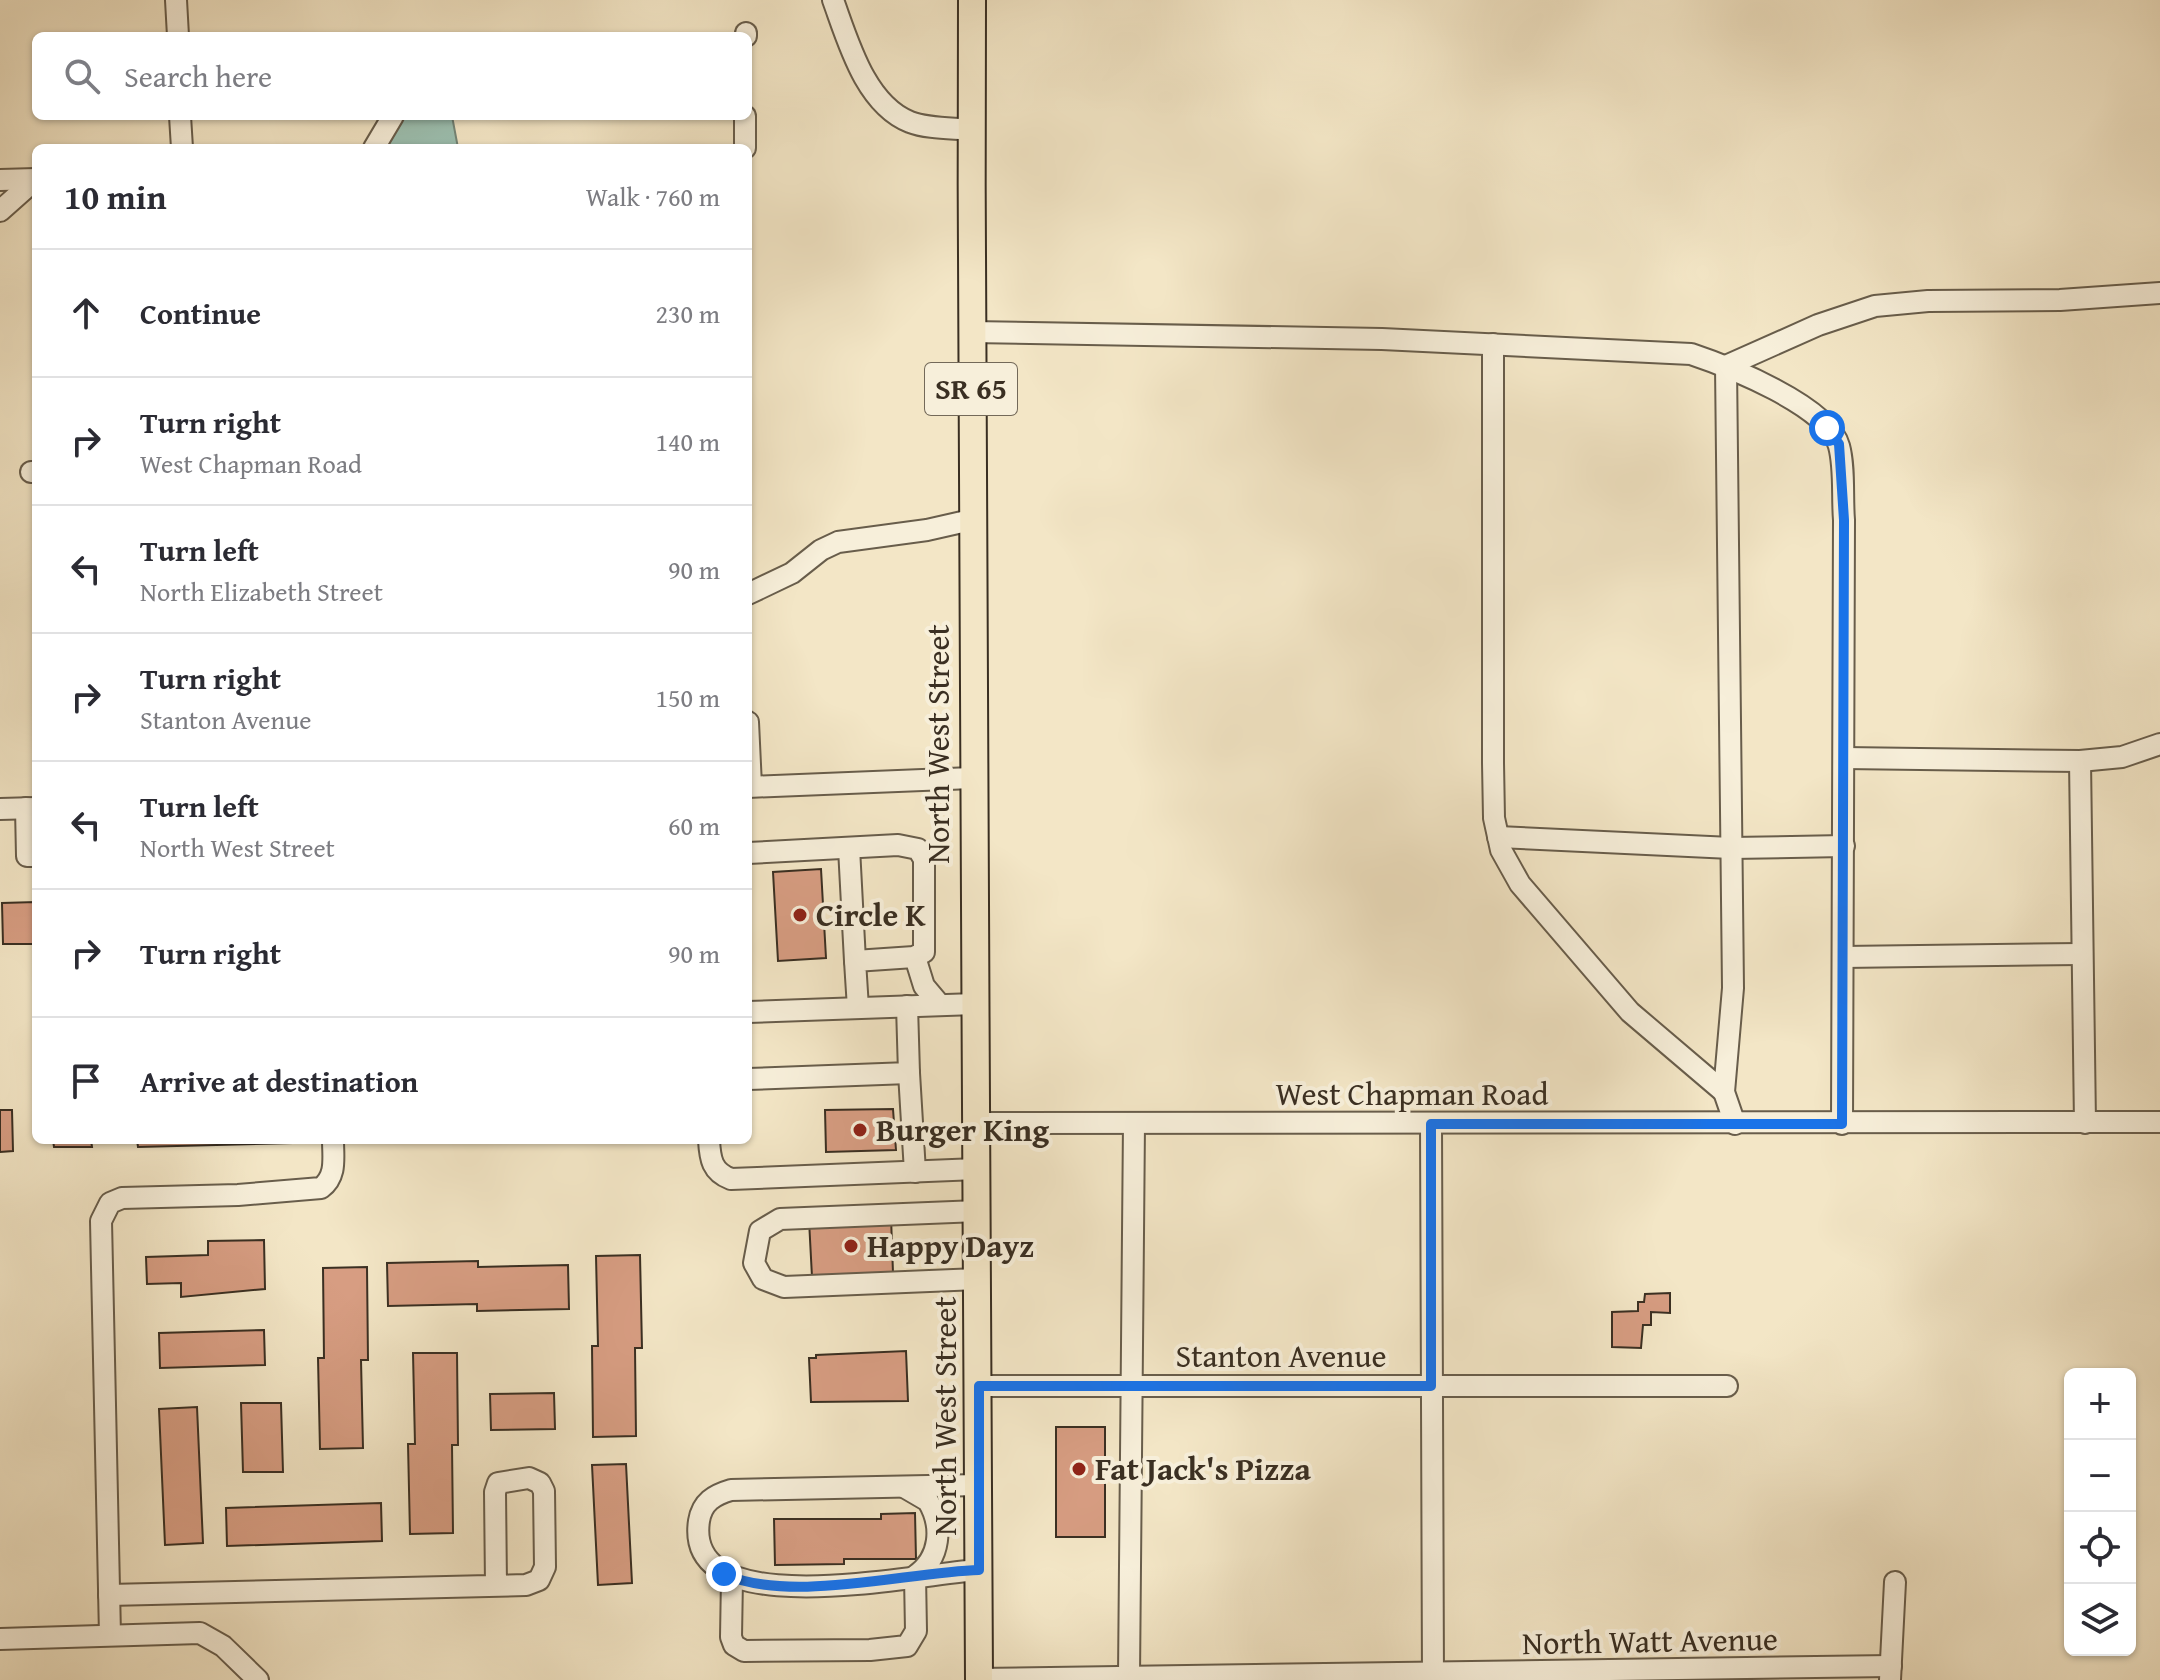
<!DOCTYPE html>
<meta charset="utf-8">
<style>
body{margin:0;font-family:"Gentium Book Plus",serif;background:#f7f7f7;color:#2b2b33}
.controls{position:absolute;right:24px;bottom:24px;display:grid;overflow:hidden;border-radius:12px;box-shadow:0 2px 6px #0004}
.controls button{width:72px;height:72px;display:grid;place-items:center;padding:0;border:0;border-bottom:2px solid #e1e1e2;background:#fff;color:#2b2b33;font:40px sans-serif}
.stop{position:absolute;width:24px;height:24px;margin:-18px;border:6px solid #1a73e8;border-radius:50%;background:#fff}
.stop.end{background:#1a73e8;border-color:#fff;box-shadow:0 2px 8px #0008}
.list{margin:0;padding:0;list-style:none}
h2{display:flex;justify-content:space-between;align-items:center;height:104px;margin:0;padding:0 32px;font-size:34px}
h2 small{font-size:26px;font-weight:400;color:#7c7c81}
.list li{display:grid;grid-template-columns:52px 1fr auto;gap:24px;align-items:center;box-sizing:border-box;height:128px;padding:0 32px;border-top:2px solid #e1e1e2}
.list b{display:block;font-size:30px;white-space:nowrap}
.list p{margin:0;font-size:26px;white-space:nowrap;color:#7c7c81}
.list em{font-size:26px;font-style:normal;color:#7c7c81}
.icon{flex:none;width:44px;height:44px;fill:none;stroke:currentColor;stroke-width:2;stroke-linecap:round;stroke-linejoin:round}
.map{position:relative;flex:none;width:2160px;height:1680px;overflow:hidden}
.search{position:absolute;background:#fff;box-shadow:0 2px 6px #0004;left:32px;top:32px;width:720px;height:88px;display:flex;align-items:center;gap:20px;box-sizing:border-box;padding:0 28px;border-radius:12px;color:#7c7c81;font-size:30px}
.panel{position:absolute;background:#fff;box-shadow:0 2px 6px #0004;left:32px;top:144px;width:720px;height:1000px;border-radius:12px}
.map>svg:first-child{display:block}
</style>
<div class="map">
<svg width="2160" height="1680" viewBox="0 0 2160 1680">
<rect width="100%" height="100%" fill="#f3e6c6"/>
<filter id="stains"><feTurbulence type="fractalNoise" baseFrequency=".0025" numOctaves="4"/><feColorMatrix values="0 0 0 0 .2 0 0 0 0 .09 0 0 0 0 .02 0 0 0 .5 -.17"/></filter>
<radialGradient id="worn" r=".72"><stop offset=".6" stop-color="#630" stop-opacity="0"/><stop offset="1" stop-color="#630" stop-opacity=".3"/></radialGradient>
<path fill="#9cc0b1" stroke="#758678" stroke-width="2" d="M403,116H452L458,148H386L389,131Z"/>
<g fill="#d79d82" stroke="#3a2f22" stroke-width="2">
<path d="M821,869L826,958L778,961L773,872Z"/>
<path d="M36,902V944H3L2,903Z"/>
<path d="M893,1109L896,1150L826,1152L825,1110Z"/>
<path d="M0,1110H12L13,1151L0,1152Z"/>
<path d="M53,1140H91L92,1147H54Z"/>
<path d="M137,1140H292V1143L138,1147Z"/>
<path d="M891,1217L893,1273L812,1277L809,1220Z"/>
<path d="M264,1240L265,1289L181,1297V1283L147,1284L146,1257L208,1255V1241Z"/>
<path d="M640,1255L642,1348H635L636,1436L593,1437L592,1346H598L596,1256Z"/>
<path d="M478,1261V1267L568,1265L569,1309L477,1311V1304L388,1306L387,1263Z"/>
<path d="M367,1267L368,1360H361L363,1448L320,1449L318,1358H324L323,1268Z"/>
<path d="M1670,1293V1313L1651,1312V1325H1643L1641,1348L1612,1347V1312L1638,1311V1302H1644L1645,1294Z"/>
<path d="M264,1330L265,1365L160,1368L159,1333Z"/>
<path d="M906,1351L908,1401L811,1402L809,1358H816V1355Z"/>
<path d="M413,1353H457L458,1445H452L453,1533L410,1534L408,1444H415Z"/>
<path d="M554,1393L555,1429L491,1430L490,1394Z"/>
<path d="M241,1403H281L283,1472H243Z"/>
<path d="M197,1407L203,1543L165,1545L159,1409Z"/>
<rect x="1056" y="1427" width="49" height="110"/>
<path d="M626,1464L632,1583L598,1585L592,1465Z"/>
<path d="M381,1503L382,1541L227,1546L226,1508Z"/>
<path d="M915,1513L916,1559H844V1564L775,1565L774,1519H881V1514Z"/>
</g>
<g fill="none" stroke-linecap="round" stroke-linejoin="round">
<defs>
<g id="minor">
<path d="M176,0L178,36"/>
<path d="M833,0C848,41 865,104 910,122C928,129 953,128 972,130"/>
<path d="M746,36V33"/>
<path d="M180,116L182,148"/>
<path d="M374,148L393,116"/>
<path d="M745,148V116"/>
<path d="M0,180L36,179"/>
<path d="M0,211L36,179"/>
<path d="M971,332L1382,339L1691,354C1727,366 1829,406 1839,446C1845,468 1842,496 1844,520L1842,1124"/>
<path d="M1493,344V763L1494,818L1501,850L1520,884L1630,1012L1724,1092"/>
<path d="M31,472H36"/>
<path d="M748,594L792,573L821,550L838,542L927,530L971,520"/>
<path d="M748,722L751,786"/>
<path d="M1844,758L2080,761L2122,757L2160,744"/>
<path d="M2080,761L2085,1123"/>
<path d="M748,787L972,778"/>
<path d="M26,808L27,856H36"/>
<path d="M0,809L36,808"/>
<path d="M1498,837L1731,848L1844,846"/>
<path d="M849,848L855,961"/>
<path d="M748,853L898,845L918,849L924,859V952L914,957L855,961L858,1008"/>
<path d="M915,957L924,986L940,1005"/>
<path d="M1843,957L2080,954"/>
<path d="M748,1012L975,1004"/>
<path d="M909,1073L915,1172"/>
<path d="M748,1079L909,1073L907,1006"/>
<path d="M977,1123L2160,1122"/>
<path d="M1431,1124L1433,1680"/>
<path d="M1735,1124L1724,1092L1733,988L1726,366L1818,325L1875,306L1928,301L2060,300L2160,293"/>
<path d="M709,1140C710,1159 712,1172 731,1179L977,1169"/>
<path d="M978,1211L780,1219L760,1231L754,1263L763,1279L784,1287L978,1279"/>
<path d="M979,1386H1727"/>
<path d="M979,1570C924,1572 683,1628 699,1521C702,1502 714,1495 731,1490L979,1485"/>
<path d="M732,1578L731,1637L734,1645L744,1651L870,1650L907,1646L916,1631L915,1576C941,1558 943,1526 928,1501L904,1487"/>
<path d="M109,1595L526,1585L539,1580L545,1567L544,1491L540,1483L529,1478L498,1483L495,1492L496,1585"/>
<path d="M110,1635L101,1221L110,1203L122,1198L238,1195L321,1188C337,1176 333,1158 333,1140"/>
<path d="M0,1639L200,1633L223,1646L258,1680"/>
<path d="M1129,1677L1134,1123"/>
<path d="M978,1679L1891,1666"/>
<path d="M1890,1680L1895,1582"/>
</g>
<path id="major" d="M972,0C970,560 978,1120 979,1680"/>
</defs>
<use href="#minor" stroke="#685d4b" stroke-width="24"/>
<use href="#major" stroke="#3a2f22" stroke-width="30"/>
<use href="#minor" stroke="#f7efda" stroke-width="20"/>
<use href="#major" stroke="#f3e6c6" stroke-width="26"/>
</g>
<g fill="none" stroke-linecap="round" stroke-linejoin="round">
<path stroke="#1a73e8" stroke-width="10" d="M724,1574C790,1604 907,1572 979,1570V1386H1431V1124H1842L1844,520L1839,444L1827,428"/>
</g>
<g fill="#8f2418" stroke="#f7efda" stroke-width="3">
<circle cx="800" cy="915" r="8"/>
<circle cx="860" cy="1130" r="8"/>
<circle cx="851" cy="1246" r="8"/>
<circle cx="1079" cy="1469" r="8"/>
</g>
<g text-anchor="middle" stroke-width="8" stroke-linejoin="round" paint-order="stroke">
<rect fill="#f7efda" stroke="#736959" stroke-width="2" x="925" y="363" width="92" height="52" rx="6"/>
<g font-size="30" font-weight="bold" fill="#3a2f22">
<text x="971" y="399">SR 65</text>
</g>
<g font-size="32" fill="#3a2f22" stroke="#f7efda">
<text transform="translate(938 744) rotate(-90)" y="11">North West Street</text>
<text x="1412" y="1105">West Chapman Road</text>
<text x="1281" y="1367">Stanton Avenue</text>
<text transform="translate(945 1416) rotate(-90)" y="11">North West Street</text>
<text transform="translate(1650 1641) rotate(-1)" y="11">North Watt Avenue</text>
</g>
<g font-size="32" font-weight="bold" fill="#3a2f22" stroke="#f7efda" text-anchor="start">
<text x="816" y="926">Circle K</text>
<text x="876" y="1141">Burger King</text>
<text x="867" y="1257">Happy Dayz</text>
<text x="1095" y="1480">Fat Jack's Pizza</text>
</g>
</g>
<rect width="100%" height="100%" filter="url(#stains)"/>
<rect width="100%" height="100%" fill="url(#worn)"/>
</svg>
<div class="controls">
<button>+</button>
<button>−</button>
<button><svg class="icon" aria-label="locate" viewBox="0 0 24 24"><circle cx="12" cy="12" r="6"/><path d="M12 2v4M12 18v4M2 12h4M18 12h4"/></svg></button>
<button><svg class="icon" aria-label="layers" viewBox="0 0 24 24"><path d="M12 4l9 5-9 5-9-5zM3 14l9 5 9-5"/></svg></button>
</div>
<div class="stop" style="left:1827px;top:428px"></div>
<div class="stop end" style="left:724px;top:1574px"></div>
<div class="search"><svg class="icon" aria-label="search" viewBox="0 0 24 24"><circle cx="10" cy="10" r="6"/><path d="M15 15l6 6"/></svg>Search here</div>
<section class="panel">
<h2>10 min<small>Walk · 760 m</small></h2>
<ul class="list">
<li><svg class="icon" aria-label="ahead" viewBox="0 0 24 24"><path d="M12 20V5M6 11l6-6 6 6"/></svg><div><b>Continue</b></div><em>230 m</em></li>
<li><svg class="icon" aria-label="right" viewBox="0 0 24 24"><path d="M7 20v-9h11M14 6l5 5-5 5"/></svg><div><b>Turn right</b><p>West Chapman Road</p></div><em>140 m</em></li>
<li><svg class="icon" aria-label="left" viewBox="0 0 24 24"><path d="M17 20v-9H6M10 6l-5 5 5 5"/></svg><div><b>Turn left</b><p>North Elizabeth Street</p></div><em>90 m</em></li>
<li><svg class="icon" aria-label="right" viewBox="0 0 24 24"><path d="M7 20v-9h11M14 6l5 5-5 5"/></svg><div><b>Turn right</b><p>Stanton Avenue</p></div><em>150 m</em></li>
<li><svg class="icon" aria-label="left" viewBox="0 0 24 24"><path d="M17 20v-9H6M10 6l-5 5 5 5"/></svg><div><b>Turn left</b><p>North West Street</p></div><em>60 m</em></li>
<li><svg class="icon" aria-label="right" viewBox="0 0 24 24"><path d="M7 20v-9h11M14 6l5 5-5 5"/></svg><div><b>Turn right</b></div><em>90 m</em></li>
<li><svg class="icon" aria-label="arrive" viewBox="0 0 24 24"><path d="M6 21V4h12l-3 4 3 4H6"/></svg><div><b>Arrive at destination</b></div></li>
</ul>
</section>
</div>
